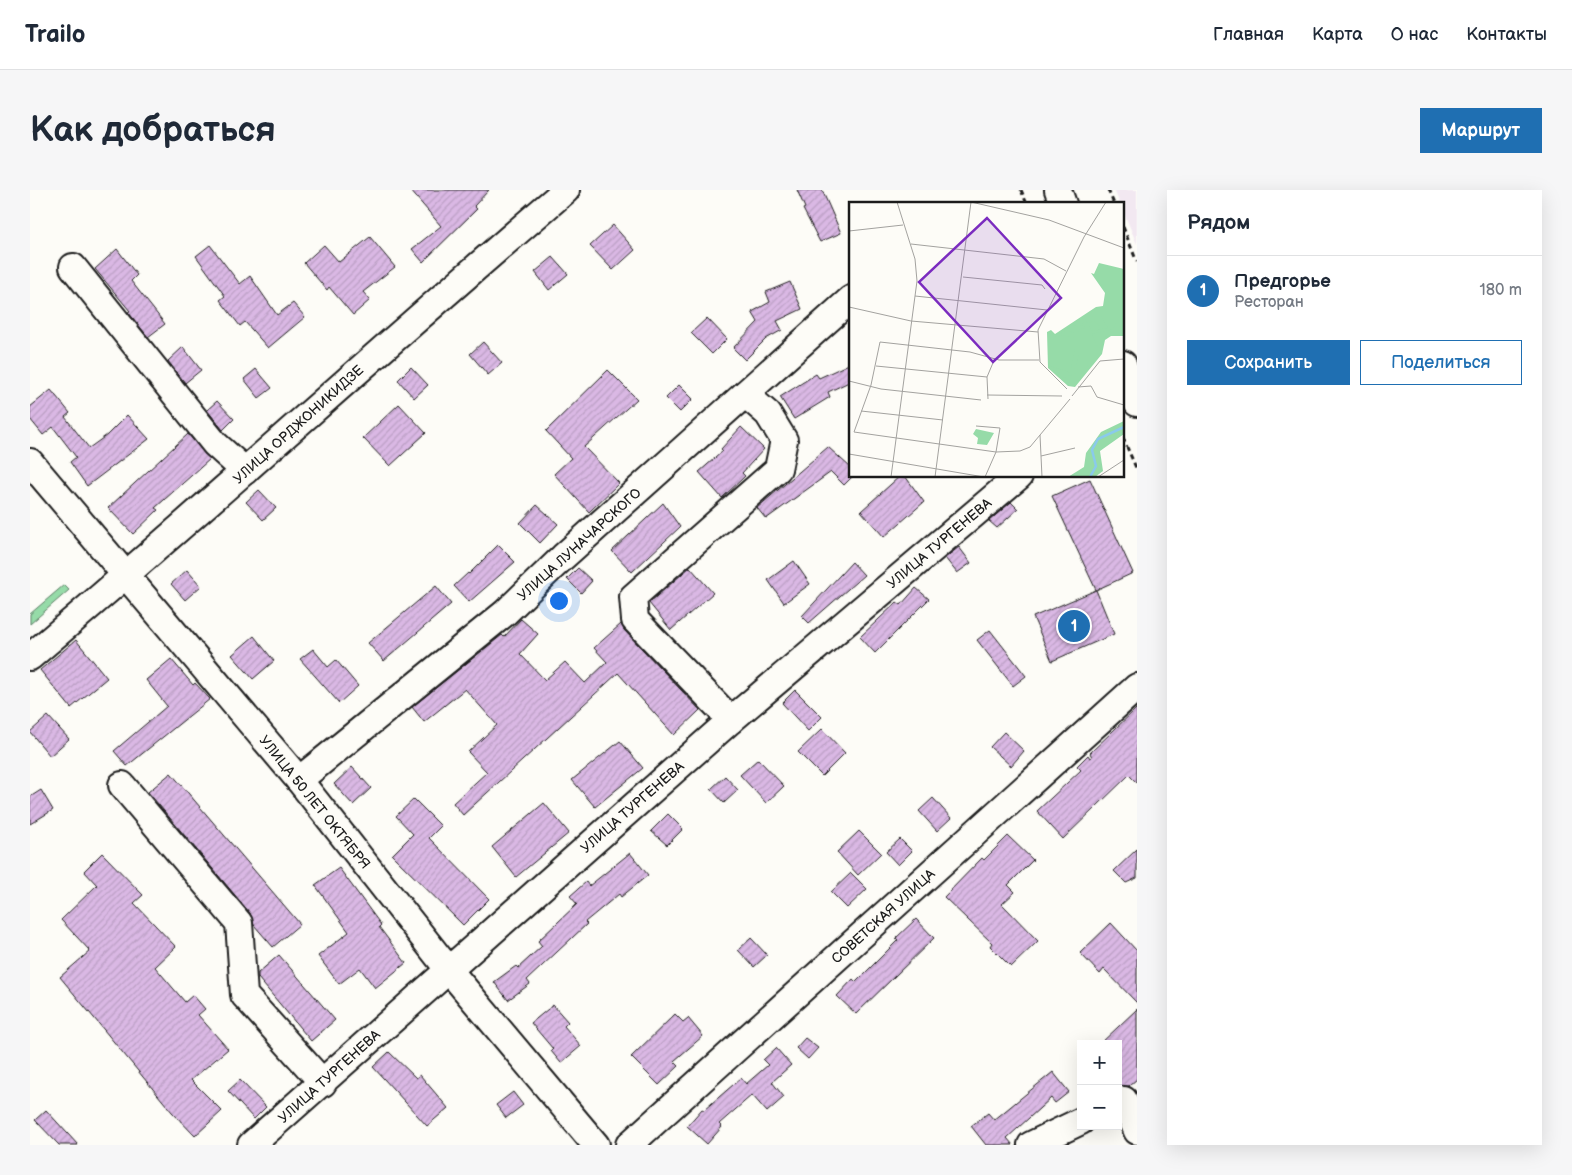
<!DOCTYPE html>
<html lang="ru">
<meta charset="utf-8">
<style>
body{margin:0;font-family:"Balsamiq Sans",sans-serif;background:#f6f6f7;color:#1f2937}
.controls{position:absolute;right:15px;bottom:15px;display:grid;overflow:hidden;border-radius:0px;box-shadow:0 5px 20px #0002}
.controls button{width:45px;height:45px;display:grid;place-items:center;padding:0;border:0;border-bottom:1px solid #e0e1e3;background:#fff;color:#1f2937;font:25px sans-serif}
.you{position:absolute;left:528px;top:410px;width:18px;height:18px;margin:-12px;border:4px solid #fff;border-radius:50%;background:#1a73e8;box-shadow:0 0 0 8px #1a73e833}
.badge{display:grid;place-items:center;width:32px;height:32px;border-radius:50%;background:#1f6fb2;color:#fff;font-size:16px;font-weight:700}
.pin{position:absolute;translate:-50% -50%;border:2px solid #fff;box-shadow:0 1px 5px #0006}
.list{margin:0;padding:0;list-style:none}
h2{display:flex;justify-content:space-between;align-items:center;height:65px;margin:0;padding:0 20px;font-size:21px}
h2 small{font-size:16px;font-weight:400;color:#747a83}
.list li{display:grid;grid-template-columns:32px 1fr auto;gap:15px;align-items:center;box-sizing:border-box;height:70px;padding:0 20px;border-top:1px solid #e0e1e3}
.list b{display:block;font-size:19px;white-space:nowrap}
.list p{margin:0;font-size:16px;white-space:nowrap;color:#747a83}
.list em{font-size:16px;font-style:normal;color:#747a83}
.actions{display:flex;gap:10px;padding:15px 20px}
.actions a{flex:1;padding:11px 0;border:1px solid #1f6fb2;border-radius:0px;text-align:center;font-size:18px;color:#1f6fb2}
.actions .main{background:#1f6fb2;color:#fff}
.map{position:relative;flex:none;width:1107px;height:955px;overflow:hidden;border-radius:0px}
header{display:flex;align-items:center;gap:30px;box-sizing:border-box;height:70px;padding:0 25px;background:#fff;border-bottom:1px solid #e0e1e3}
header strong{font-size:24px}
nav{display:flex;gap:28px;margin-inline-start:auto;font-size:18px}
.intro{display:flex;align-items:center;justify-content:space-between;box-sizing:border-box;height:120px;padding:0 30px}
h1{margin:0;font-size:35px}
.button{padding:12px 22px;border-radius:0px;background:#1f6fb2;color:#fff;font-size:18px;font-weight:700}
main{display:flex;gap:30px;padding:0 30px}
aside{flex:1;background:#fff;border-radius:0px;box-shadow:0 5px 20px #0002}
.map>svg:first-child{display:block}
</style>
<header>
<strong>Trailo</strong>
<nav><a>Главная</a><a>Карта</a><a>О нас</a><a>Контакты</a></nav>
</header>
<div class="intro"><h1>Как добраться</h1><a class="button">Маршрут</a></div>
<main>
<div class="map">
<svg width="1107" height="955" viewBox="0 0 1107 955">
<defs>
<pattern id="building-hatch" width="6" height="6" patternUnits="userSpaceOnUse" patternTransform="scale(1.25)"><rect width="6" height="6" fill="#dab8e4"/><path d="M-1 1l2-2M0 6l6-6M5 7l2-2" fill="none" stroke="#ba9ec3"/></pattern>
</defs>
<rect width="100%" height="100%" fill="#fdfcf7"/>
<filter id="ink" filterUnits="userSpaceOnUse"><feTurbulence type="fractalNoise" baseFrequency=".02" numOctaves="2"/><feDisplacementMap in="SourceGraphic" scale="10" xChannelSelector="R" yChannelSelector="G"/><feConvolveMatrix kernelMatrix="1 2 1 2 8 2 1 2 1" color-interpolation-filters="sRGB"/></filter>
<g filter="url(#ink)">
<path fill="#f2e8f1" d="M1084,0H1107V54L1093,21V14H1090Z"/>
<path fill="#96dba8" stroke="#597c62" d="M34,395L39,400L0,434V424Z"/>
<g fill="url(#building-hatch)" stroke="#1c1c1c">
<path d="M380,0H459L444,16L447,19L393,72L382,59L411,36Z"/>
<path d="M767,0H792L811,43L790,52L773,19L775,18Z"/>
<path d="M583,35L605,60L583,80L560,56Z"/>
<path d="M340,47L365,77L333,102L340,110L323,125L299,97L297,100L274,73L294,55L309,72Z"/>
<path d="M180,55L210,94L220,86L247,125L263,113L275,127L238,158L215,132L210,136L190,110L195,106L166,66Z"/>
<path d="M87,59L107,85L101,91L135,134L118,147L98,122L100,121L65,79Z"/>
<path d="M523,67L538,84L519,100L505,82Z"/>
<path d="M760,92L772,119L747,131L752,140L736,149L715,170L703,158L728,132L722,122L740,112L736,102Z"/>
<path d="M677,128L697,149L682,164L661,143Z"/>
<path d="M453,152L472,173L458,185L440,164Z"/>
<path d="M153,157L171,180L155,193L138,171Z"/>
<path d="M821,173V191L798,202L800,207L764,229L750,207L786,184L789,188Z"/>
<path d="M381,177L398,195L384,208L368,190Z"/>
<path d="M226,179L242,198L229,208L214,189Z"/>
<path d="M578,180L607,209L554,257L589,293L559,322L524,284L541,268L516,241Z"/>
<path d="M649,195L663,209L650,222L636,208Z"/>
<path d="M21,200L40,223L35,227L59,258L77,245L97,225L119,249L57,296L40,272L46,267L23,237L13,245L0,229V217Z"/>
<path d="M187,211L204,229L193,240L177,220Z"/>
<path d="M369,214L396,243L360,276L333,248Z"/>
<path d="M711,237L734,259L712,283L715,286L692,308L669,282L693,261L691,259Z"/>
<path d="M158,244L180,269L125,318L128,320L103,344L78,318Z"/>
<path d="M798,257L821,278V286H823L814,295L801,282L736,329L727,318Z"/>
<path d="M870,286H875L894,312L854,347L831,321Z"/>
<path d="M1060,289L1103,383L1066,400L1022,306Z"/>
<path d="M229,300L246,318L233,330L216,312Z"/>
<path d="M981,312L988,319L967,338L959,331Z"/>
<path d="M633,313L650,337L602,382L582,361Z"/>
<path d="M507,315L528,334L510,353L490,333Z"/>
<path d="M468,355L485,372L439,412L424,396L438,383L439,384Z"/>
<path d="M929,357L941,373L927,383L915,368Z"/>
<path d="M764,371L780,394L754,413L738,390Z"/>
<path d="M822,372L834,385L779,433L772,426Z"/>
<path d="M660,377L683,403L641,440L619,413Z"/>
<path d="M548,378L562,391L551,403L537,389Z"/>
<path d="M157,380L171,396L155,410L141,394Z"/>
<path d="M406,396L421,414L354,471L338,453Z"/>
<path d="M886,398L899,409L845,463L830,447L867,412L871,415Z"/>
<path d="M1066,400L1084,444L1022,471L1003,427Z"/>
<path d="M491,429L508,444L490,464L515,490L535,472L555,493L577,472L564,458L591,434L594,440L670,520L644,545L588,483L433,625L423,613L457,582L438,562L467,535L435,499L394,532L382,517L472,445L474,447Z"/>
<path d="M960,440L996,486L983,496L947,450Z"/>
<path d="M224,446L244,471L223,489L202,465Z"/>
<path d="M46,450L77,488L41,518L10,480Z"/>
<path d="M283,459L298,477L306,470L328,496L309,513L270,469Z"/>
<path d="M141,469L163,495L165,493L180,509L97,576L84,561L137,516L116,490Z"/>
<path d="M765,500L792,527L778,541L752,513Z"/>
<path d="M1107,518V593L1099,585L1033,649L1007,621L1051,580L1047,576L1058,565L1060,568L1062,567L1060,563Z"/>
<path d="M18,526L39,549L20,566L0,542Z"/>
<path d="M792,539L815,563L792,586L768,562Z"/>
<path d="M974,542L994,561L981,576L960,557Z"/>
<path d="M590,551L613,578L565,617L542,590Z"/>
<path d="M728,569L754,596L736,613L710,585Z"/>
<path d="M322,577L341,598L323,615L304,594Z"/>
<path d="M141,583L270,734L243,757L224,735L220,723L118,602Z"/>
<path d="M695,586L708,600L694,613L681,599Z"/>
<path d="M11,600L23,620L0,634V607Z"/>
<path d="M903,608L921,628L907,641L889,621Z"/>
<path d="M384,609L411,636L399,648L459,709L433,735L362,665L383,644L366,626Z"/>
<path d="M514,613L539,643L486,687L462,657Z"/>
<path d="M638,624L653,639L637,655L621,641Z"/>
<path d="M829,641L851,663L828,685L807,662Z"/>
<path d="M978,646L1003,670L978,695L985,702L972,714L1008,751L981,777L960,756L962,753L914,707L952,668L954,670Z"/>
<path d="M870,649L882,661L868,675L856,662Z"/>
<path d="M1107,659V688L1096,693L1084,681Z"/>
<path d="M72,663L113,705L104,713L146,757L125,777L155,812L163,805L175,819L168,825L198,859L161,890L192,921L165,946L142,922L30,787L60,761L31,730L67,695L54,681Z"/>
<path d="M600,663L618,685L591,707L589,704L555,732L557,734L497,790L500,794L478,810L464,792L486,776L488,778L512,756L508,751L547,714L540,706L556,692L559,696Z"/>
<path d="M309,678L351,735L349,737L376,773L345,798L330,778L309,794L288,766L319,742L285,695Z"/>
<path d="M821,683L837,699L817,718L801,702Z"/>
<path d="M886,729L904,748L826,824L807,806L823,789L826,792L868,750L866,748Z"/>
<path d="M1081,733L1107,761V813L1074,779L1070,784L1050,763Z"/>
<path d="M721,748L737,765L724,777L708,760Z"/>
<path d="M249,765L305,830L281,851L228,788V783Z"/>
<path d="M523,815L538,832L534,836L551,856L531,873L521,861L523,859L501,833Z"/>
<path d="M1107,819V889L1099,896H1088V854H1070Z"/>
<path d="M645,824L653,832L658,828L673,846L644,871L649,876L629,895L601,867Z"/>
<path d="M775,848L788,858L778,869L766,858Z"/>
<path d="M746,858L761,875L742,892L754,907L737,922L722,905L689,934L692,937L677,954L657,936L672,919L674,920L711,888L716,894L738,875L733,870Z"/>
<path d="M359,862L386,888L390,885L418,918L397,936L343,877Z"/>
<path d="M1023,882L1039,902L1025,913L1021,908L977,948L983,955H956L941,936L958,923L964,930Z"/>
<path d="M210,890L236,917L224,929L198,901Z"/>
<path d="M483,902L493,915L476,928L466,915Z"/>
<path d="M16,920L48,955H29L5,930Z"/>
</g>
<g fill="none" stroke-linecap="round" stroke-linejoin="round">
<defs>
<g id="minor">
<path d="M1028,0L1033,14"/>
<path d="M43,77L185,254L215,281"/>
<path d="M1093,174L1107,213"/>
<path d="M0,272L269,590L418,779L566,955"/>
<path d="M0,467C181,314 355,154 536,0"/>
<path d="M701,530L605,430L603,407L748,279L754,250L738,224L715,204"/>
<path d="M269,590L475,423L533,367L821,109"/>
<path d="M92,595L209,733L214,805L293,893"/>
<path d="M1094,910L1107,941"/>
<path d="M221,955L701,530L989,286"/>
<path d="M599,955L1107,497"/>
<path d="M1001,955L1051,931"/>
</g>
</defs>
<use href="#minor" stroke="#1c1c1c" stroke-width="30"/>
<g stroke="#1c1c1c" stroke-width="3" stroke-dasharray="5 4" stroke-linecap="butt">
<path d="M991,0L997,14"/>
<path d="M1078,0L1084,14"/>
<path d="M1093,37L1107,72"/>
<path d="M1093,248L1107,280"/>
</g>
<use href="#minor" stroke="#fdfcf7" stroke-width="26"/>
</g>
</g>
<g text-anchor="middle" stroke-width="4.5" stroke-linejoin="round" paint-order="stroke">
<g font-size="14" fill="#1c1c1c" stroke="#fdfcf7">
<text transform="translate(268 234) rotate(-42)" y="5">УЛИЦА ОРДЖОНИКИДЗЕ</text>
<text transform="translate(909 353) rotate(-40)" y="5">УЛИЦА ТУРГЕНЕВА</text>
<text transform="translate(549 354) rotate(-42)" y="5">УЛИЦА ЛУНАЧАРСКОГО</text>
<text transform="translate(285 612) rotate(51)" y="5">УЛИЦА 50 ЛЕТ ОКТЯБРЯ</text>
<text transform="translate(602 617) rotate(-41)" y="5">УЛИЦА ТУРГЕНЕВА</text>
<text transform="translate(853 726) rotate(-42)" y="5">СОВЕТСКАЯ УЛИЦА</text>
<text transform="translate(299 886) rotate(-42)" y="5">УЛИЦА ТУРГЕНЕВА</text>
</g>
</g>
<g transform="translate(819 12)">
<rect width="275" height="275" fill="#fdfcf7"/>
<path d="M250,61L275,67V134H262L256,138L253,152L226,185L219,184L199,166L198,130L202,128L206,132L247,105L254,104L256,91L242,71L245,72ZM127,227L145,231L138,243L128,242L129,236L124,232Z" fill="#96dba8"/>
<path d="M243,114H252L259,126L243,129L236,117L238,115L241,121L244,118L251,125ZM234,120L236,126L231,127L224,136L215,133L206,135L222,125L220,129L225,131V124L229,121L233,124ZM267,120L275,129H262L248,144L243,132L264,127ZM226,147L230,153L227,163H239L234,169L222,165ZM199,163L222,171H228L214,176ZM275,219V232L251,249L254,269L246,275H219L235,265L237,251L252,230Z" fill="#96dba8"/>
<path fill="none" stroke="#8acaeb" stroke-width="2.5" d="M241,275L247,264L243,248L249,237L275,225"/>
<path fill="none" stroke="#a3a29f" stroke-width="1" d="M122,0L200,18L275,46M0,29L54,23M62,42L195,57L217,69M114,75L193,83L196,87M66,94L198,108M0,105L62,119L189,130M27,164L138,175M0,179L32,187L132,198M229,185L242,184L248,195L275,203M218,187L191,160L189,128L235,35L257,0M138,193L213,194M223,194L251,159L275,157M139,197L138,175L146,156M12,209L94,218M127,224L151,226L147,250L136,275M5,230L22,183L31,140L121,150L150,158H190M5,230L147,250L171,249L181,245L221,197M191,233L193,275M0,252L135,275M192,254L226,246M42,275L68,79L66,57L48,0M86,275L122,0M249,275L275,258"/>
<path fill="#7b2cbf" fill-opacity="0.15" stroke="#7b2cbf" stroke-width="2.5" d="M138,16L212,96L144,160L70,80Z"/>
<rect width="275" height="275" fill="none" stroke="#1c1c1c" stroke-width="2.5"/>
</g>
</svg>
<div class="controls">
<button>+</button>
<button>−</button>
</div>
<div class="you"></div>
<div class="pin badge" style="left:1044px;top:436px">1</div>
</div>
<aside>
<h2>Рядом<small></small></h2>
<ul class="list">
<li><span class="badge">1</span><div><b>Предгорье</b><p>Ресторан</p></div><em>180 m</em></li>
</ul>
<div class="actions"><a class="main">Сохранить</a><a>Поделиться</a></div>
</aside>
</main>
